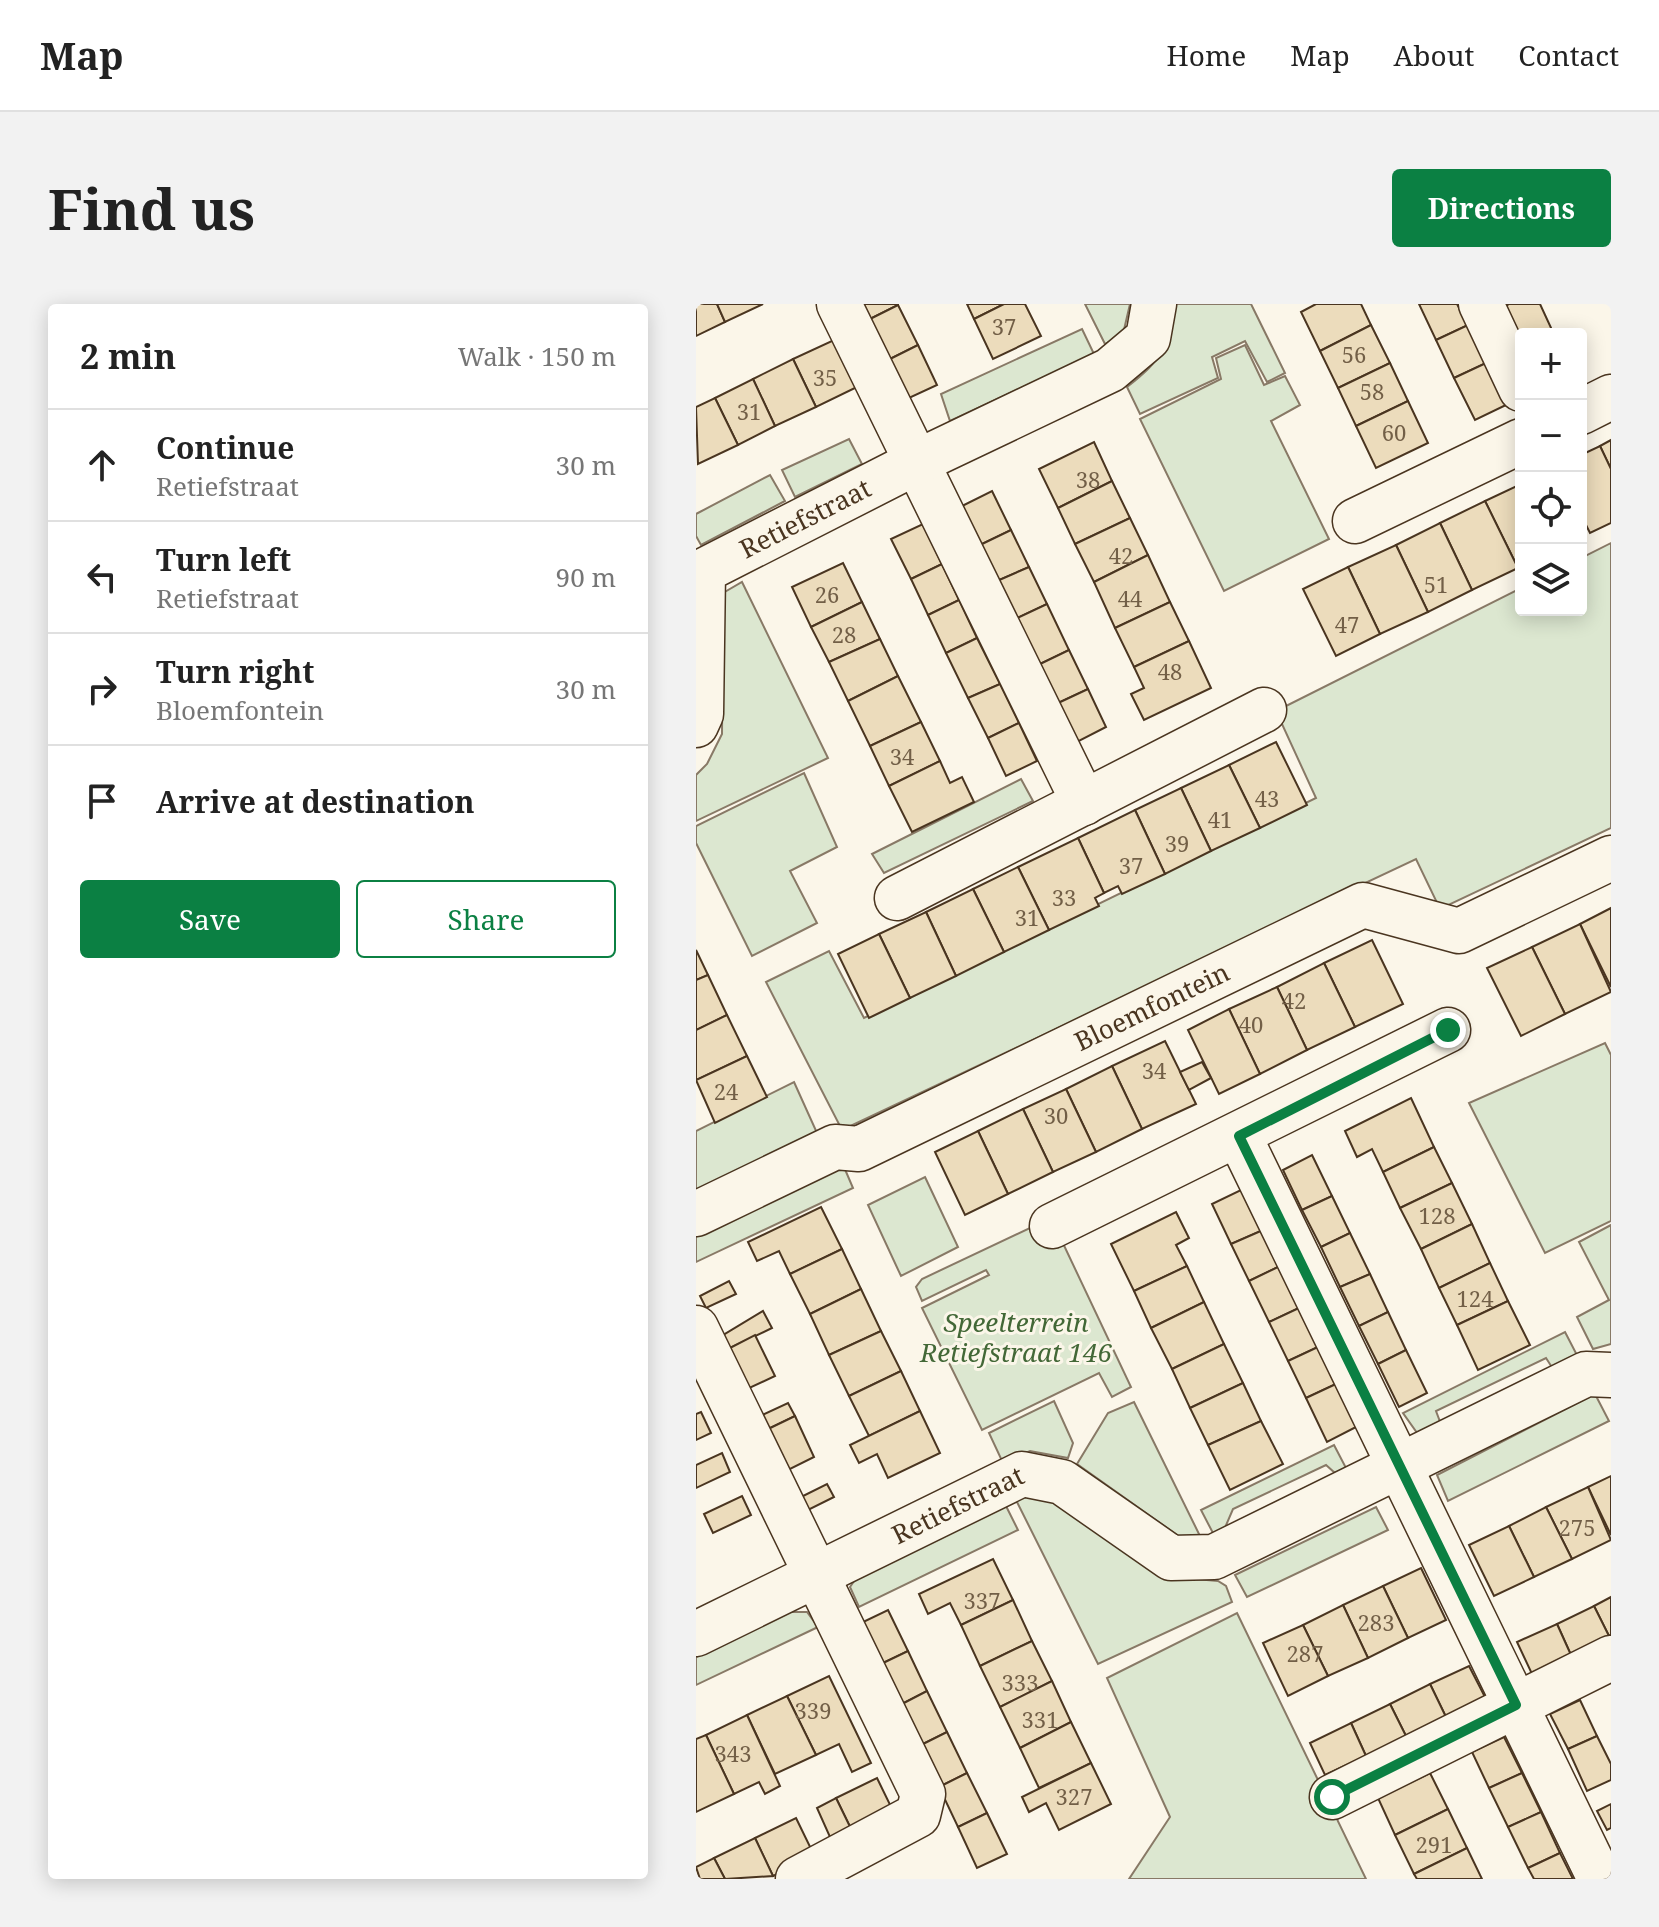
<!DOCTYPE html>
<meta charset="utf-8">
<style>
body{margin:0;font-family:"Noto Serif",serif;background:#f2f2f2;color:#222}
.controls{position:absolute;right:24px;top:24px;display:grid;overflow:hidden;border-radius:8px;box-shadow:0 4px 20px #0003}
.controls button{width:72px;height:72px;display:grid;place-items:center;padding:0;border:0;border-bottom:2px solid #e0e0e0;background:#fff;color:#222;font:40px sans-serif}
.stop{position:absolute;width:24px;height:24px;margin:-18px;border:6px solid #0b8043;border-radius:50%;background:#fff}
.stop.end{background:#0b8043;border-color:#fff;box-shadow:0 2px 8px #0008}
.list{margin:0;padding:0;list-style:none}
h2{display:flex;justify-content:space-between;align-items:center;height:104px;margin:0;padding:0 32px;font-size:34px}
h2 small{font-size:26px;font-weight:400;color:#767676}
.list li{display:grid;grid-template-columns:52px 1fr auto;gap:24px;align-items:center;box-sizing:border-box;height:112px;padding:0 32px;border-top:2px solid #e0e0e0}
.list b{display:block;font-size:30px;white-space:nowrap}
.list p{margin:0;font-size:26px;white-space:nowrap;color:#767676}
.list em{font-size:26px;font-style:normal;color:#767676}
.actions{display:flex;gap:16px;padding:24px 32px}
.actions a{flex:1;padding:18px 0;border:2px solid #0b8043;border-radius:8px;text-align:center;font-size:28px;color:#0b8043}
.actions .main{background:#0b8043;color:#fff}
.icon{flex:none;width:44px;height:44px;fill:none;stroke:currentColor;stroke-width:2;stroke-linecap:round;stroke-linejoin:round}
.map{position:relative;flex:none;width:915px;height:1575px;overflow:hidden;border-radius:8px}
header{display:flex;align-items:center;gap:48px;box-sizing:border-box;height:112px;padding:0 40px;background:#fff;border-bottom:2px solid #e0e0e0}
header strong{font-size:38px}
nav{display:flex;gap:44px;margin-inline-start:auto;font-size:28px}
.intro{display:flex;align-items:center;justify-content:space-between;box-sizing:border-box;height:192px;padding:0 48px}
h1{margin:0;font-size:56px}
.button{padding:20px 36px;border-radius:8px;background:#0b8043;color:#fff;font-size:28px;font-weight:700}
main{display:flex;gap:48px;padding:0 48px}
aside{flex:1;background:#fff;border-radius:8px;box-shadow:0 4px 20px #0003}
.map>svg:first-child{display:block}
</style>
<header>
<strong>Map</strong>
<nav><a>Home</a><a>Map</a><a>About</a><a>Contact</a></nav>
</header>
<div class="intro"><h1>Find us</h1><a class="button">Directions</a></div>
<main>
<aside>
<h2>2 min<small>Walk · 150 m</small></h2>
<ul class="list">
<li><svg class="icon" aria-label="ahead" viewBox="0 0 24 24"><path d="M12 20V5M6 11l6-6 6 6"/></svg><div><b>Continue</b><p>Retiefstraat</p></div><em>30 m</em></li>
<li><svg class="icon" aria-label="left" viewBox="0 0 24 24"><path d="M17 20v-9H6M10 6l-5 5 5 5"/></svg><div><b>Turn left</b><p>Retiefstraat</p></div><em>90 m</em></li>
<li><svg class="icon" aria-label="right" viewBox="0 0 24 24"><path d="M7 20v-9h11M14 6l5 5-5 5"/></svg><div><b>Turn right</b><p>Bloemfontein</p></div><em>30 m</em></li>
<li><svg class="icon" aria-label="arrive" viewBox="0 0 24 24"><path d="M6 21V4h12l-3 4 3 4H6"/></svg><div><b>Arrive at destination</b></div></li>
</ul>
<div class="actions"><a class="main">Save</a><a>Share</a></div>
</aside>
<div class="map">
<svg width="915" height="1575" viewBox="0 0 915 1575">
<rect width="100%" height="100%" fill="#fbf6e9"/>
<g fill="#dce7d0" stroke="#887966" stroke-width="2">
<path d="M389,0H434L427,30L409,40Z"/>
<path d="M477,0H555L589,69L571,78L549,37L516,53L522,74L444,110L431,83C469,53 469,46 477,0Z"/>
<path d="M386,25L398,50L254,117L245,90Z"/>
<path d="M549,41L568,81L589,72L604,101L575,117L633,235L528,287L444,115L525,75L520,54Z"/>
<path d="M153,135L166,160L99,193L86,166Z"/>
<path d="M74,171L89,197L5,241L0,232V210Z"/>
<path d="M915,239V524L744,605L720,555L146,826L70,678L133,647L168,714L620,494L580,407L825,284V306H885V254Z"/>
<path d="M46,278L132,454L0,517V471L11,460L26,430L27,289Z"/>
<path d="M108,469L141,543L94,567L121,619L56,652L0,539V522Z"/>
<path d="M325,475L337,497L188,569L176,550Z"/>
<path d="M909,739L915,751V917L849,949L773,799Z"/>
<path d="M98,778L126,840L0,901V827Z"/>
<path d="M145,856L157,884L0,958V920Z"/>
<path d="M229,873L262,943L205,972L172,901Z"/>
<path d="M355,914L435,1083L416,1093L403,1069L286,1126L226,1004L293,971L290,966L226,997L220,983L226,975Z"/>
<path d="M915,921V1040L897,1045L881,1013L913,996L883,938Z"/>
<path d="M869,1028L883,1055L859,1068L850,1054L740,1107L746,1123L724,1133L707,1109Z"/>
<path d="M899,1090L913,1117L752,1197L741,1171Z"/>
<path d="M358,1097L377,1139L372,1154L334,1147L307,1159L293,1129Z"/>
<path d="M438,1098L504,1232L488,1236L381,1160L412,1109Z"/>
<path d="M638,1141L650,1164L639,1169L630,1161L537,1205L528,1226L518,1231L505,1206Z"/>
<path d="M338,1190L361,1198L466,1272L522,1277L530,1282L536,1298L402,1360L319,1194Z"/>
<path d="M309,1200L322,1226L163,1303L154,1283L163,1270Z"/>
<path d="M680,1203L692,1226L551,1293L539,1271Z"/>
<path d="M91,1308H111L122,1323L0,1381V1353Z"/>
<path d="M541,1309L670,1575H433L474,1513L411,1374Z"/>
</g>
<g fill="#ecdcbc" stroke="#4a3520" stroke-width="2">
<path d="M0,0H21L29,18L0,32Z"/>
<path d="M21,0H67L29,18Z"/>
<path d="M167,0H202V1L174,15Z"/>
<path d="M271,0H308L278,15Z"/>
<path d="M308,0H329L345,32L297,55L278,15Z"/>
<path d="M620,0H665L675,21L624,47L605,8Z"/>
<path d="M723,0H761L772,21L740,36Z"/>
<path d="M813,0H844L856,26L847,30H825V34L810,2Z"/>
<path d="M202,1L222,41L194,55L174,15Z"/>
<path d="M675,21L694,59L642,84L624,47Z"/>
<path d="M772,21L790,59L758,74L740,36Z"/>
<path d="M138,36L161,83L120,103L97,55Z"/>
<path d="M222,41L241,81L213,94L194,55Z"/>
<path d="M97,55L120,103L79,122L57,75Z"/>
<path d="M694,59L712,97L660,122L642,84Z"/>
<path d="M790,59L810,101L779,116L758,74Z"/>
<path d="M57,75L79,122L42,141L19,94Z"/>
<path d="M19,94L42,141L2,160L0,103Z"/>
<path d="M712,97L732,139L680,164L660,122Z"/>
<path d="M915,136V165L904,142Z"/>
<path d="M398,138L416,177L362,204L343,165Z"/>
<path d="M904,142L915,165V219L894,229L885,211V151Z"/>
<path d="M416,177L434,214L379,240L362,204Z"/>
<path d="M825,180V262L822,264L789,197Z"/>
<path d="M296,187L315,226L284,241L266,202Z"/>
<path d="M789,197L822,264L776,286L744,219Z"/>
<path d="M434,214L452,251L398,278L379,240Z"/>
<path d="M744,219L776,286L732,308L700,241Z"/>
<path d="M227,220L246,260L215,275L195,235Z"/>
<path d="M315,226L333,263L301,277L284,241Z"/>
<path d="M700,241L732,308L684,330L652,263Z"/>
<path d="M452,251L474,298L419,324L398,278Z"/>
<path d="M147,259L166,298L115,323L96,283Z"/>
<path d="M246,260L263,296L232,311L215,275Z"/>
<path d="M333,263L351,300L319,315L301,277Z"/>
<path d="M652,263L684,330L640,352L607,285Z"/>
<path d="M263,296L281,334L250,349L232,311Z"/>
<path d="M166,298L184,335L133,358L115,323Z"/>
<path d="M474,298L493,337L438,363L419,324Z"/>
<path d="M351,300L373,346L342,361L319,315Z"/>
<path d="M281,334L304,380L272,394L250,349Z"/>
<path d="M184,335L202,372L152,397L133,358Z"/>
<path d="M493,337L515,384L448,416L435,390L448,384L438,363Z"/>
<path d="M373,346L392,385L360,400L342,361Z"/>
<path d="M202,372L225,418L174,442L152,397Z"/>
<path d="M304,380L323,419L292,434L272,394Z"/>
<path d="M392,385L410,423L379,439L360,400Z"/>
<path d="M225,418L244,457L193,482L174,442Z"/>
<path d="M323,419L341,457L310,472L292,434Z"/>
<path d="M580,438L611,501L564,524L533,461Z"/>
<path d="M244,457L254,479L266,473L278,498L216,528L193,482Z"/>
<path d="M533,461L564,524L515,547L485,484Z"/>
<path d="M485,484L515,547L469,570L439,506Z"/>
<path d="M439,506L469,570L426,590L422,582L408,589L382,534Z"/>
<path d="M382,534L408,589L399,594L403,602L353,626L322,563Z"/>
<path d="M322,563L353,626L308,648L277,585Z"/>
<path d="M277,585L308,648L260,672L230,608Z"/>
<path d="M915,604V683L884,620Z"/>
<path d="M230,608L260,672L214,694L183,630Z"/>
<path d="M884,620L915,688L869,710L836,643Z"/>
<path d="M183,630L214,694L173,714L142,650Z"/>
<path d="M676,636L707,700L659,723L628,659Z"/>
<path d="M836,643L869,710L825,732L791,664Z"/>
<path d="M0,646L12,671L0,676Z"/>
<path d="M628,659L659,723L611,746L581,683Z"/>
<path d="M12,671L31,711L0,726V676Z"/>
<path d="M581,683L611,746L564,770L533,705Z"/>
<path d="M533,705L564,770L523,790L492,726Z"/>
<path d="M31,711L51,752L0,776V726Z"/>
<path d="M469,737L500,800L446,825L416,762Z"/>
<path d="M51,752L71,793L19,819L0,776Z"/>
<path d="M506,758L515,774L493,786L484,768Z"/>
<path d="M416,762L446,825L400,848L370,785Z"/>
<path d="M370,785L400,848L357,868L327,805Z"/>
<path d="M715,794L738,843L687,868L676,845L661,853L649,827Z"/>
<path d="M327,805L357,868L312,890L282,827Z"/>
<path d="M282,827L312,890L269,911L239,848Z"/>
<path d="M738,843L756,879L704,904L687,868Z"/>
<path d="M616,851L636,892L606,906L587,866Z"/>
<path d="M756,879L776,920L725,945L704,904Z"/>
<path d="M547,885L567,926L535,940L516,900Z"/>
<path d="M636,892L654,929L625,943L606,906Z"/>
<path d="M125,903L146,945L94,970L83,947L61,957L52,938Z"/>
<path d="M480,908L493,934L480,941L491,962L438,987L415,940Z"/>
<path d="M776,920L794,959L743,984L725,945Z"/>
<path d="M567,926L584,962L553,977L535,940Z"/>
<path d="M654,929L674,970L644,983L625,943Z"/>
<path d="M146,945L165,985L114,1010L94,970Z"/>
<path d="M794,959L812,997L761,1021L743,984Z"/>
<path d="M491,962L508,998L455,1024L438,987Z"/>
<path d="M584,962L605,1003L573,1018L553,977Z"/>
<path d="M674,970L692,1008L663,1022L644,983Z"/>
<path d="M33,977L40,990L10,1004L4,992Z"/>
<path d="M165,985L185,1027L133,1051L114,1010Z"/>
<path d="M812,997L834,1041L782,1066L761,1021Z"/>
<path d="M508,998L528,1040L476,1065L455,1024Z"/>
<path d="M605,1003L624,1042L592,1057L573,1018Z"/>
<path d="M67,1007L76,1024L30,1046L24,1033Z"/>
<path d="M692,1008L710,1046L682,1060L663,1022Z"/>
<path d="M185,1027L205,1067L153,1092L133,1051Z"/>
<path d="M59,1031L79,1072L49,1086L30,1046Z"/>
<path d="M528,1040L547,1079L494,1104L476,1065Z"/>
<path d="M624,1042L642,1079L610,1094L592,1057Z"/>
<path d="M710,1046L731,1089L703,1103L682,1060Z"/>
<path d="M205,1067L224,1107L173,1132L153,1092Z"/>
<path d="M547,1079L565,1117L512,1141L494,1104Z"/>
<path d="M642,1079L662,1122L631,1138L610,1094Z"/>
<path d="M92,1099L99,1112L68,1127L62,1113Z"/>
<path d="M224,1107L244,1149L192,1174L181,1150L163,1159L154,1141Z"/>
<path d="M5,1108L15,1129L0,1136V1110Z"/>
<path d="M99,1112L118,1153L88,1168L68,1127Z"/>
<path d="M565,1117L587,1160L534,1186L512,1141Z"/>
<path d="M26,1149L34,1168L0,1184V1161Z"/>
<path d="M915,1172V1231L892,1183Z"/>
<path d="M131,1180L138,1193L108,1208L101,1195Z"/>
<path d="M892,1183L915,1236L876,1255L850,1203Z"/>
<path d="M46,1192L55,1211L17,1229L8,1210Z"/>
<path d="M850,1203L876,1255L838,1273L813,1222Z"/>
<path d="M813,1222L838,1273L798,1292L773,1241Z"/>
<path d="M297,1255L317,1296L265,1321L254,1299L232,1310L223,1290Z"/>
<path d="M725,1264L750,1316L712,1334L687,1282Z"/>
<path d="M687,1282L712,1334L672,1354L647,1301Z"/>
<path d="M915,1293V1331L913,1332L898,1302Z"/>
<path d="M317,1296L336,1337L284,1362L265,1321Z"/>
<path d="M647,1301L672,1354L632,1372L607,1321Z"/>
<path d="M898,1302L913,1332L875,1351L861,1320Z"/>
<path d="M192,1306L212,1347L185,1360L165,1319Z"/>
<path d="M861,1320L875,1351L836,1370L821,1338Z"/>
<path d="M607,1321L632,1372L592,1392L567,1339Z"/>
<path d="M336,1337L356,1377L304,1403L284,1362Z"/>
<path d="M212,1347L231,1387L204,1401L185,1360Z"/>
<path d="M773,1362L789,1393L750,1413L734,1380Z"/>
<path d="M133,1372L175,1459L156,1468L143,1440L120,1451L91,1392Z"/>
<path d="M356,1377L375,1418L324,1444L304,1403Z"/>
<path d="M734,1380L750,1413L710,1432L694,1400Z"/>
<path d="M231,1387L251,1428L223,1442L204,1401Z"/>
<path d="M91,1392L120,1451L79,1470L51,1411Z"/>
<path d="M884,1396L901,1432L872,1445L854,1410Z"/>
<path d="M694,1400L710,1432L670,1452L655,1419Z"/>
<path d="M51,1411L84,1482L69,1490L63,1478L38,1490L10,1431Z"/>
<path d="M375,1418L395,1459L343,1484L324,1444Z"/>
<path d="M655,1419L670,1452L629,1471L614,1439Z"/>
<path d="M251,1428L271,1469L243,1483L223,1442Z"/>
<path d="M10,1431L38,1490L0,1508V1435Z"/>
<path d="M901,1432L915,1460V1476L891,1487L872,1445Z"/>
<path d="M808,1433L826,1469L793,1484L776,1448Z"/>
<path d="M395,1459L415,1500L363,1526L350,1499L333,1508L326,1493Z"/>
<path d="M271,1469L291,1509L262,1523L243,1483Z"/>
<path d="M734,1469L752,1505L699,1531L682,1494Z"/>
<path d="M826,1469L845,1508L812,1523L793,1484Z"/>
<path d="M181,1474L200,1513L159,1533L140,1494Z"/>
<path d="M140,1494L159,1533L138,1542L121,1504Z"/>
<path d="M915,1500V1524L911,1526L901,1507Z"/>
<path d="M752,1505L771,1544L718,1570L699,1531Z"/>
<path d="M845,1508L864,1549L832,1564L812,1523Z"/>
<path d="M291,1509L311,1550L281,1564L262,1523Z"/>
<path d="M100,1514L119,1553L77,1572L59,1534Z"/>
<path d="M59,1534L77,1572L29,1575L18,1554Z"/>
<path d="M771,1544L786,1575H721L718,1570Z"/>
<path d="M864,1549L877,1575H838L832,1564Z"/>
<path d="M18,1554L29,1575H4L0,1563Z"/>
</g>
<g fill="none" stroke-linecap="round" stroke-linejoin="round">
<defs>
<g id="minor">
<path d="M143,0L388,499"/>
<path d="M785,0L825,85"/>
<path d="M885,108L915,93"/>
<path d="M659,217L825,137"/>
<path id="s1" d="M0,421L5,410L7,267L221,158L414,66L452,34L458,0"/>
<path d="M201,594L568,406"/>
<path d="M543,832L904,1575"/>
<path id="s2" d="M0,910L139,843L163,845L667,601L763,627L915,554"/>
<path d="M356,922L752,726"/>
<path d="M0,1024L227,1490L222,1511L102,1575"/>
<path id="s3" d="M0,1330L326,1170L366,1178L475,1254L518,1253L890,1070L915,1071"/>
<path d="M636,1493L915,1354"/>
</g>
</defs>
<use href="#minor" stroke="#4a3520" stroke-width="47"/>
<use href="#minor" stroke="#fbf6e9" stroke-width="44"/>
</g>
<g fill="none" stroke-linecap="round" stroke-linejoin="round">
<path stroke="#0b8043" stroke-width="10" d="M636,1493L820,1401L543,832L752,726"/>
</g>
<g text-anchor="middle" stroke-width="6" stroke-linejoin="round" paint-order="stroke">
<g font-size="22" fill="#725f47">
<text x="308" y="31">37</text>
<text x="658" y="59">56</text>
<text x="129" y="82">35</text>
<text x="676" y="96">58</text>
<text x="53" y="116">31</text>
<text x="698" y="137">60</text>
<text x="392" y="184">38</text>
<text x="425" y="260">42</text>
<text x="740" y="289">51</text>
<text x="131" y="299">26</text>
<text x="434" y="303">44</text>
<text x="651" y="329">47</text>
<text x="148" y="339">28</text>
<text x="474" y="376">48</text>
<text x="206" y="461">34</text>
<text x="571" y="503">43</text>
<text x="524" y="524">41</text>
<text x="481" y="548">39</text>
<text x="435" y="570">37</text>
<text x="368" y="602">33</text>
<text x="331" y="622">31</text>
<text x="598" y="705">42</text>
<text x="555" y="729">40</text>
<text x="458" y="775">34</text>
<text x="30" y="796">24</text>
<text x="360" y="820">30</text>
<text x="741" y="920">128</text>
<text x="779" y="1003">124</text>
<text x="881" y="1232">275</text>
<text x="286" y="1305">337</text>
<text x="680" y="1327">283</text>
<text x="609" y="1358">287</text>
<text x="324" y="1387">333</text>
<text x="117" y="1415">339</text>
<text x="344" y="1424">331</text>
<text x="37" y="1458">343</text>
<text x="378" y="1501">327</text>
<text x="738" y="1549">291</text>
</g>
<g font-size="26" fill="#4a3520" stroke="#fbf6e9">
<text dy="9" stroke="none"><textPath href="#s1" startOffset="270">Retiefstraat</textPath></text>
<text dy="9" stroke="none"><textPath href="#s2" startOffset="504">Bloemfontein</textPath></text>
<text dy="9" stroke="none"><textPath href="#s3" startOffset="292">Retiefstraat</textPath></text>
</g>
<g font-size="26" font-style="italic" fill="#436837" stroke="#fbf6e9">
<text x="320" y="1028">Speelterrein<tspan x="320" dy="30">Retiefstraat 146</tspan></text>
</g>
</g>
</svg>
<div class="controls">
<button>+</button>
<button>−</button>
<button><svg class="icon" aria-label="locate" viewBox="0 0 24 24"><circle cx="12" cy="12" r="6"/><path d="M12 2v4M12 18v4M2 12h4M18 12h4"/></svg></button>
<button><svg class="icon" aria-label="layers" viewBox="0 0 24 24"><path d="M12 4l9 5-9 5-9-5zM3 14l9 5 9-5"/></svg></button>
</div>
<div class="stop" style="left:636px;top:1493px"></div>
<div class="stop end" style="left:752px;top:726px"></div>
</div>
</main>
